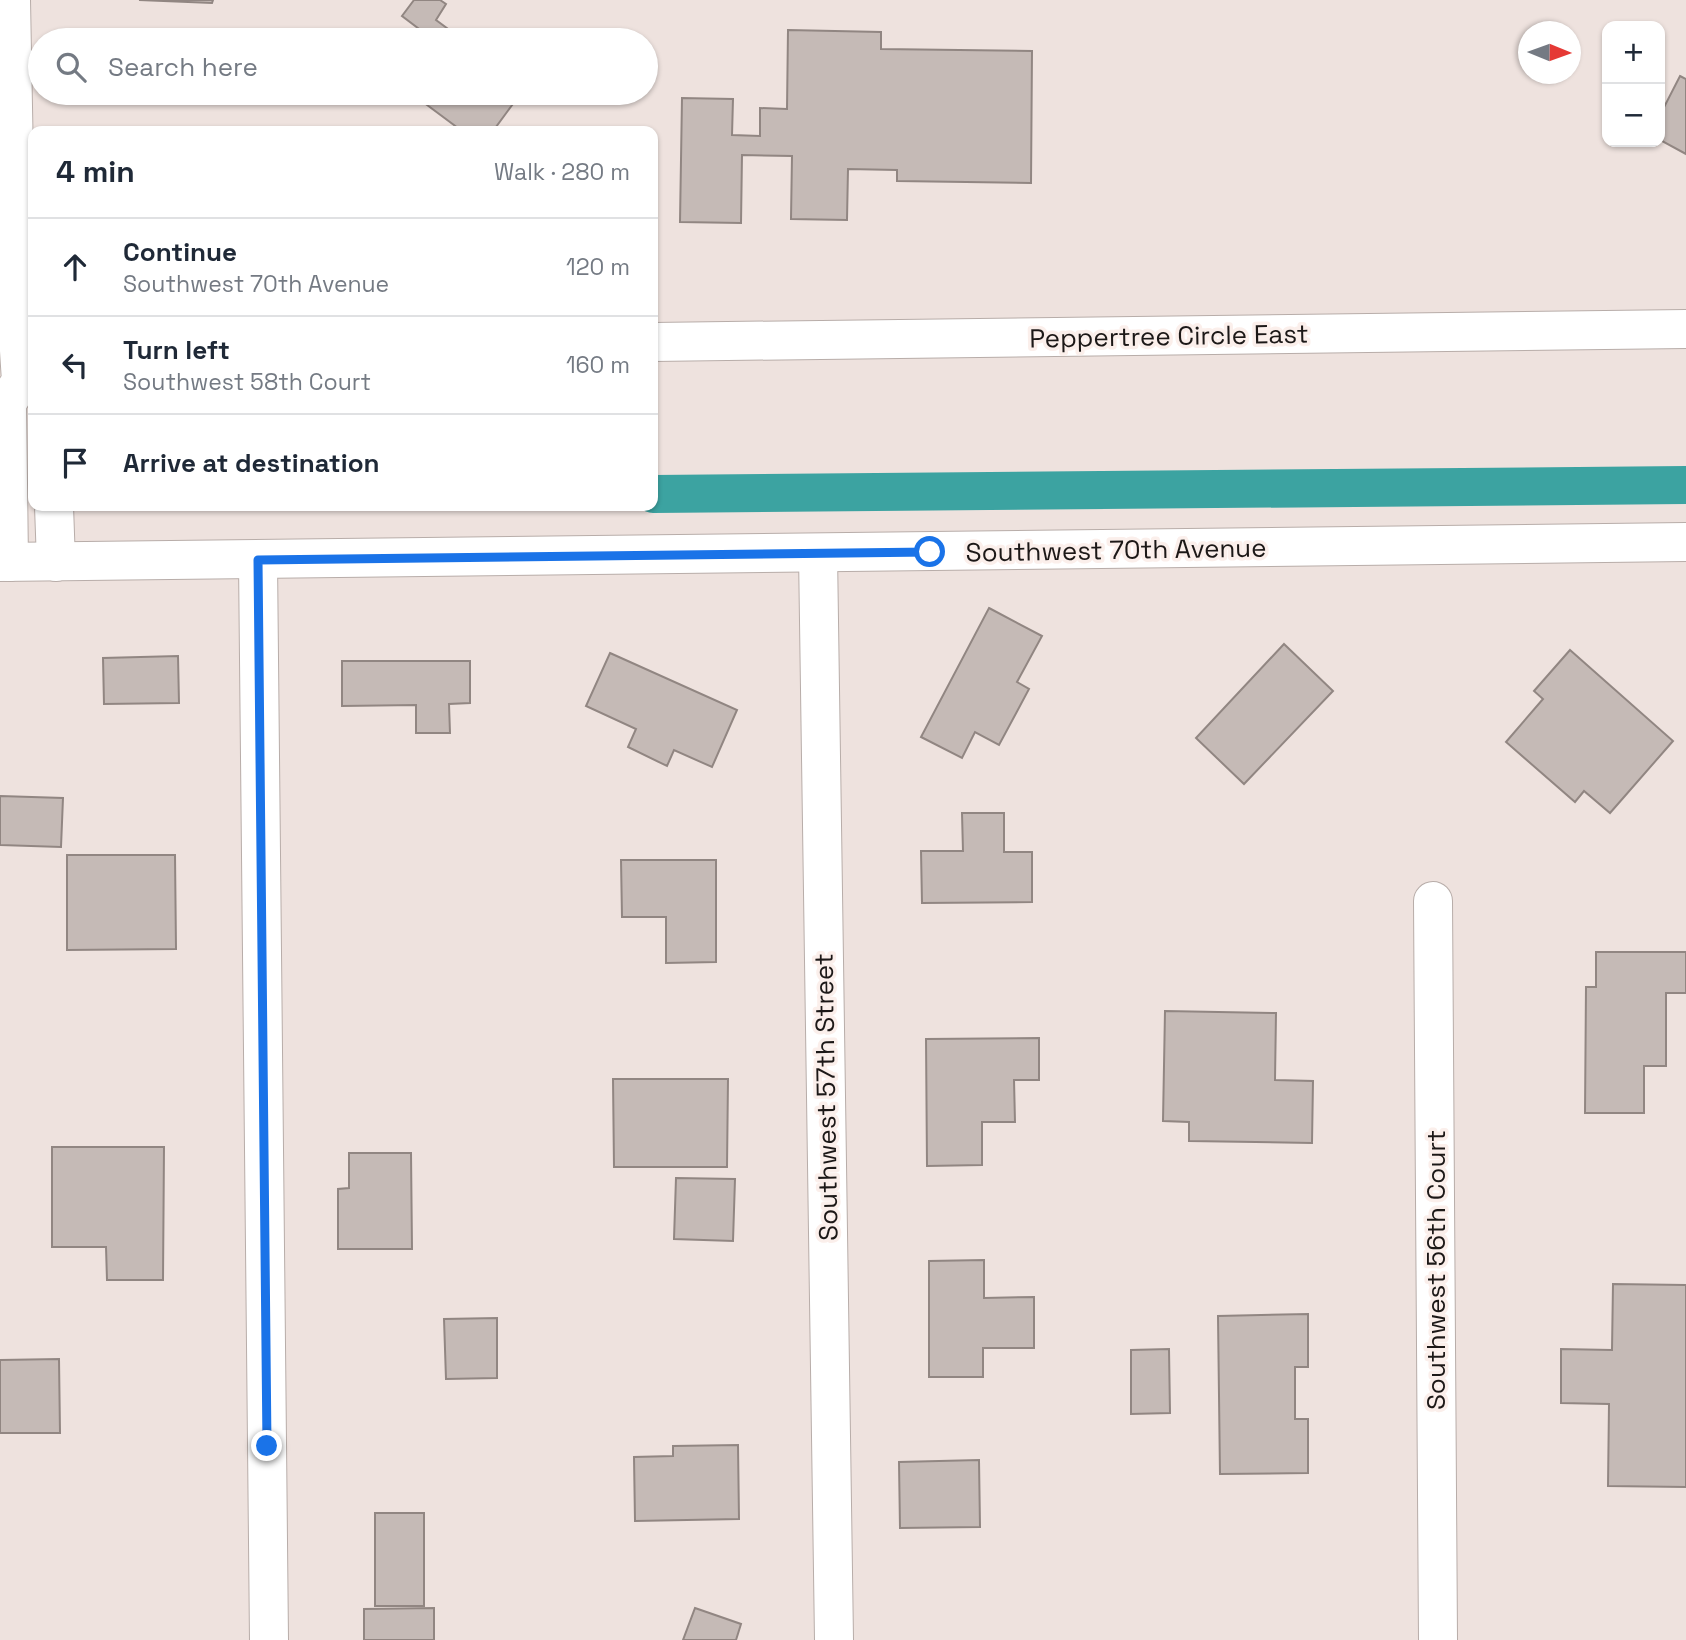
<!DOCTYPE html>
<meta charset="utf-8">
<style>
body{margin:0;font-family:"Space Grotesk",sans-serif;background:#f6f6f7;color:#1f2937}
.controls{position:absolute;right:21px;top:21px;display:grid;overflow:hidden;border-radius:14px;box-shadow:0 2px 5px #0004}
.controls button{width:63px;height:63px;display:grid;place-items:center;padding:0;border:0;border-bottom:2px solid #e0e1e3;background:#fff;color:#1f2937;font:35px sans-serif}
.compass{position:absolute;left:1518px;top:21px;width:63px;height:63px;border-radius:50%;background:#fff;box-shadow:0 2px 5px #0004;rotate:91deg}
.stop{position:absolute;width:21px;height:21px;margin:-16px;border:5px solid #1a73e8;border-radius:50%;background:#fff}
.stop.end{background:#1a73e8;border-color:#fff;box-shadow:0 2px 7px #0008}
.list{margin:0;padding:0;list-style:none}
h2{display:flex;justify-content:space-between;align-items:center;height:91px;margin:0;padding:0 28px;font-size:30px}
h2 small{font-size:23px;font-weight:400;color:#747a83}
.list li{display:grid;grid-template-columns:46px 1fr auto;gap:21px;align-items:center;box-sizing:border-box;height:98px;padding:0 28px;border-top:2px solid #e0e1e3}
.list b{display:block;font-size:26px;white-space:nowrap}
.list p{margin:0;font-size:23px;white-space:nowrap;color:#747a83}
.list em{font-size:23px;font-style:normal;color:#747a83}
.icon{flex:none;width:38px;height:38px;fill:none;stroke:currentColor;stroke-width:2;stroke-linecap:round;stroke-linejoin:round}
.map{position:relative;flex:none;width:1686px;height:1640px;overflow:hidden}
.search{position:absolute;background:#fff;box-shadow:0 2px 5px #0004;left:28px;top:28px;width:630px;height:77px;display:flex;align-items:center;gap:18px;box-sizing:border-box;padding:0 24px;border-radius:38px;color:#747a83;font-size:26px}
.panel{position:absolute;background:#fff;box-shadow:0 2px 5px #0004;left:28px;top:126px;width:630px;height:385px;border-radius:14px}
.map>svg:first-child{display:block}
</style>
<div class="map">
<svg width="1686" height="1640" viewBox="0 0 1686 1640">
<rect width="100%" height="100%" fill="#eee2de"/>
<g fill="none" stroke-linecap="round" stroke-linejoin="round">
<path stroke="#3ca3a1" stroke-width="38" d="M653,494L1686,485"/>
</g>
<g fill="#c5bab6" stroke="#918682" stroke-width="2">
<path d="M139,0H213L212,3Z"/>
<path d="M414,0H440L446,4L436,20L463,40H423L427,35L402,16Z"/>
<path d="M788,30L881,32V49L1032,51L1031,183L897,181V170L848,169L847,220L791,219L792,156L742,155L741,223L680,222L682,98L733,99L732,135L760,136V108L787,109Z"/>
<path d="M1680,76L1686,79V154L1660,140V115Z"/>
<path d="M411,93H521L493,131H462Z"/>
<path d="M989,608L1042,636L1017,682L1029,689L999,745L975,732L962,758L921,737Z"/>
<path d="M1284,644L1333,691L1244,784L1196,738Z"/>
<path d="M1570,650L1673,741L1610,813L1584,791L1575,802L1506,742L1543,699L1534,691Z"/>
<path d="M610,653L737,710L712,767L674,750L667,766L628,747L636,729L586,706Z"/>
<path d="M178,656L179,703L104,704L103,658Z"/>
<path d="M342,661H470V703L449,704L450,733H416V705L342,706Z"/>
<path d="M0,796L63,798L61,847L0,845Z"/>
<path d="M962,813H1004V852H1032V902L922,903L921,851H963Z"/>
<path d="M67,855H175L176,949L67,950Z"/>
<path d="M621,860H716V962L666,963V917H622Z"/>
<path d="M1596,952H1686V993H1666V1066H1644V1113H1585L1586,987H1596Z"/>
<path d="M1165,1011L1276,1013L1275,1080L1313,1081L1312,1143L1189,1141V1122L1163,1121Z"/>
<path d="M1039,1038V1080H1014L1015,1122H982V1165L927,1166L926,1039Z"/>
<path d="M613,1079H728L727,1167H614Z"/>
<path d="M52,1147H164L163,1280H107L106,1247H52Z"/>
<path d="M349,1153H411L412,1249H338V1189L349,1188Z"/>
<path d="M676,1178L735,1179L733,1241L674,1239Z"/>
<path d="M984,1260V1298L1034,1297V1348H983V1377H929V1261Z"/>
<path d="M1613,1284L1686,1285V1487L1608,1486L1609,1404L1561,1403V1349L1612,1350Z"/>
<path d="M1308,1314V1367H1295V1419H1308V1473L1220,1474L1218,1316Z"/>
<path d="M497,1318V1378L446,1379L444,1319Z"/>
<path d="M1169,1349L1170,1413L1131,1414V1350Z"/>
<path d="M59,1359L60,1433H0V1360Z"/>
<path d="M738,1445L739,1519L635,1521L634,1457L673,1456V1446Z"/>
<path d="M979,1460L980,1527L900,1528L899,1462Z"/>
<rect x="375" y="1513" width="49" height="93"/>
<path d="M434,1608V1640H364V1609Z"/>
<path d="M695,1608L741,1624L736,1640H683Z"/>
</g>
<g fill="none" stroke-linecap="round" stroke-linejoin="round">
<defs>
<g id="minor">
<path d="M653,342L1686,329"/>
<path d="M54,506L56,562"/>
<path d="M818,553L834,1640"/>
<path d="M258,560L269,1640"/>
<path d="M0,562L1686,542"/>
<path d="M9,562L7,403L21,381L17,320L11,0"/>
<path d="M1433,901L1438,1640"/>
</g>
</defs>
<use href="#minor" stroke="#b8ada9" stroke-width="40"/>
<use href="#minor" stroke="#fff" stroke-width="38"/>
</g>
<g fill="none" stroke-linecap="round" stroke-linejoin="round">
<path stroke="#1a73e8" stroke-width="9" d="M267,1446L258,560L930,552"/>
</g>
<g text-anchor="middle" stroke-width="7" stroke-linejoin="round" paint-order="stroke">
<g font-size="26" fill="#1c1817" stroke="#fbefeb">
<text transform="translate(1169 336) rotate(-1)" y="9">Peppertree Circle East</text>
<text transform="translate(1116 550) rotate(-1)" y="9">Southwest 70th Avenue</text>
<text transform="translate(826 1097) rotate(-91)" y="9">Southwest 57th Street</text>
<text transform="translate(1436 1270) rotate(-90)" y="9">Southwest 56th Court</text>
</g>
</g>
</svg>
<div class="controls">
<button>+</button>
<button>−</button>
</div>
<svg class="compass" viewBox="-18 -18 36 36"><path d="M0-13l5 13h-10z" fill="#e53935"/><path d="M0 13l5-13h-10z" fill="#747a83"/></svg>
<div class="stop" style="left:930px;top:552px"></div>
<div class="stop end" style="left:267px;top:1446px"></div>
<div class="search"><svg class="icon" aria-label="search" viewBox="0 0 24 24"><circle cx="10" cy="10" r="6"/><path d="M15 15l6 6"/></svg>Search here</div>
<section class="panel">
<h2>4 min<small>Walk · 280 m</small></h2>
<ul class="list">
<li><svg class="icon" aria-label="ahead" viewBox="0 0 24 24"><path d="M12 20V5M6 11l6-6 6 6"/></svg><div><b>Continue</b><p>Southwest 70th Avenue</p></div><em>120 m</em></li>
<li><svg class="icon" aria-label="left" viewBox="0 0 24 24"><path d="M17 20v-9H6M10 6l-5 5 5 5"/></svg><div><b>Turn left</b><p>Southwest 58th Court</p></div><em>160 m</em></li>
<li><svg class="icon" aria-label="arrive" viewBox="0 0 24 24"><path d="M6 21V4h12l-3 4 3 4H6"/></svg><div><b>Arrive at destination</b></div></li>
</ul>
</section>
</div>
